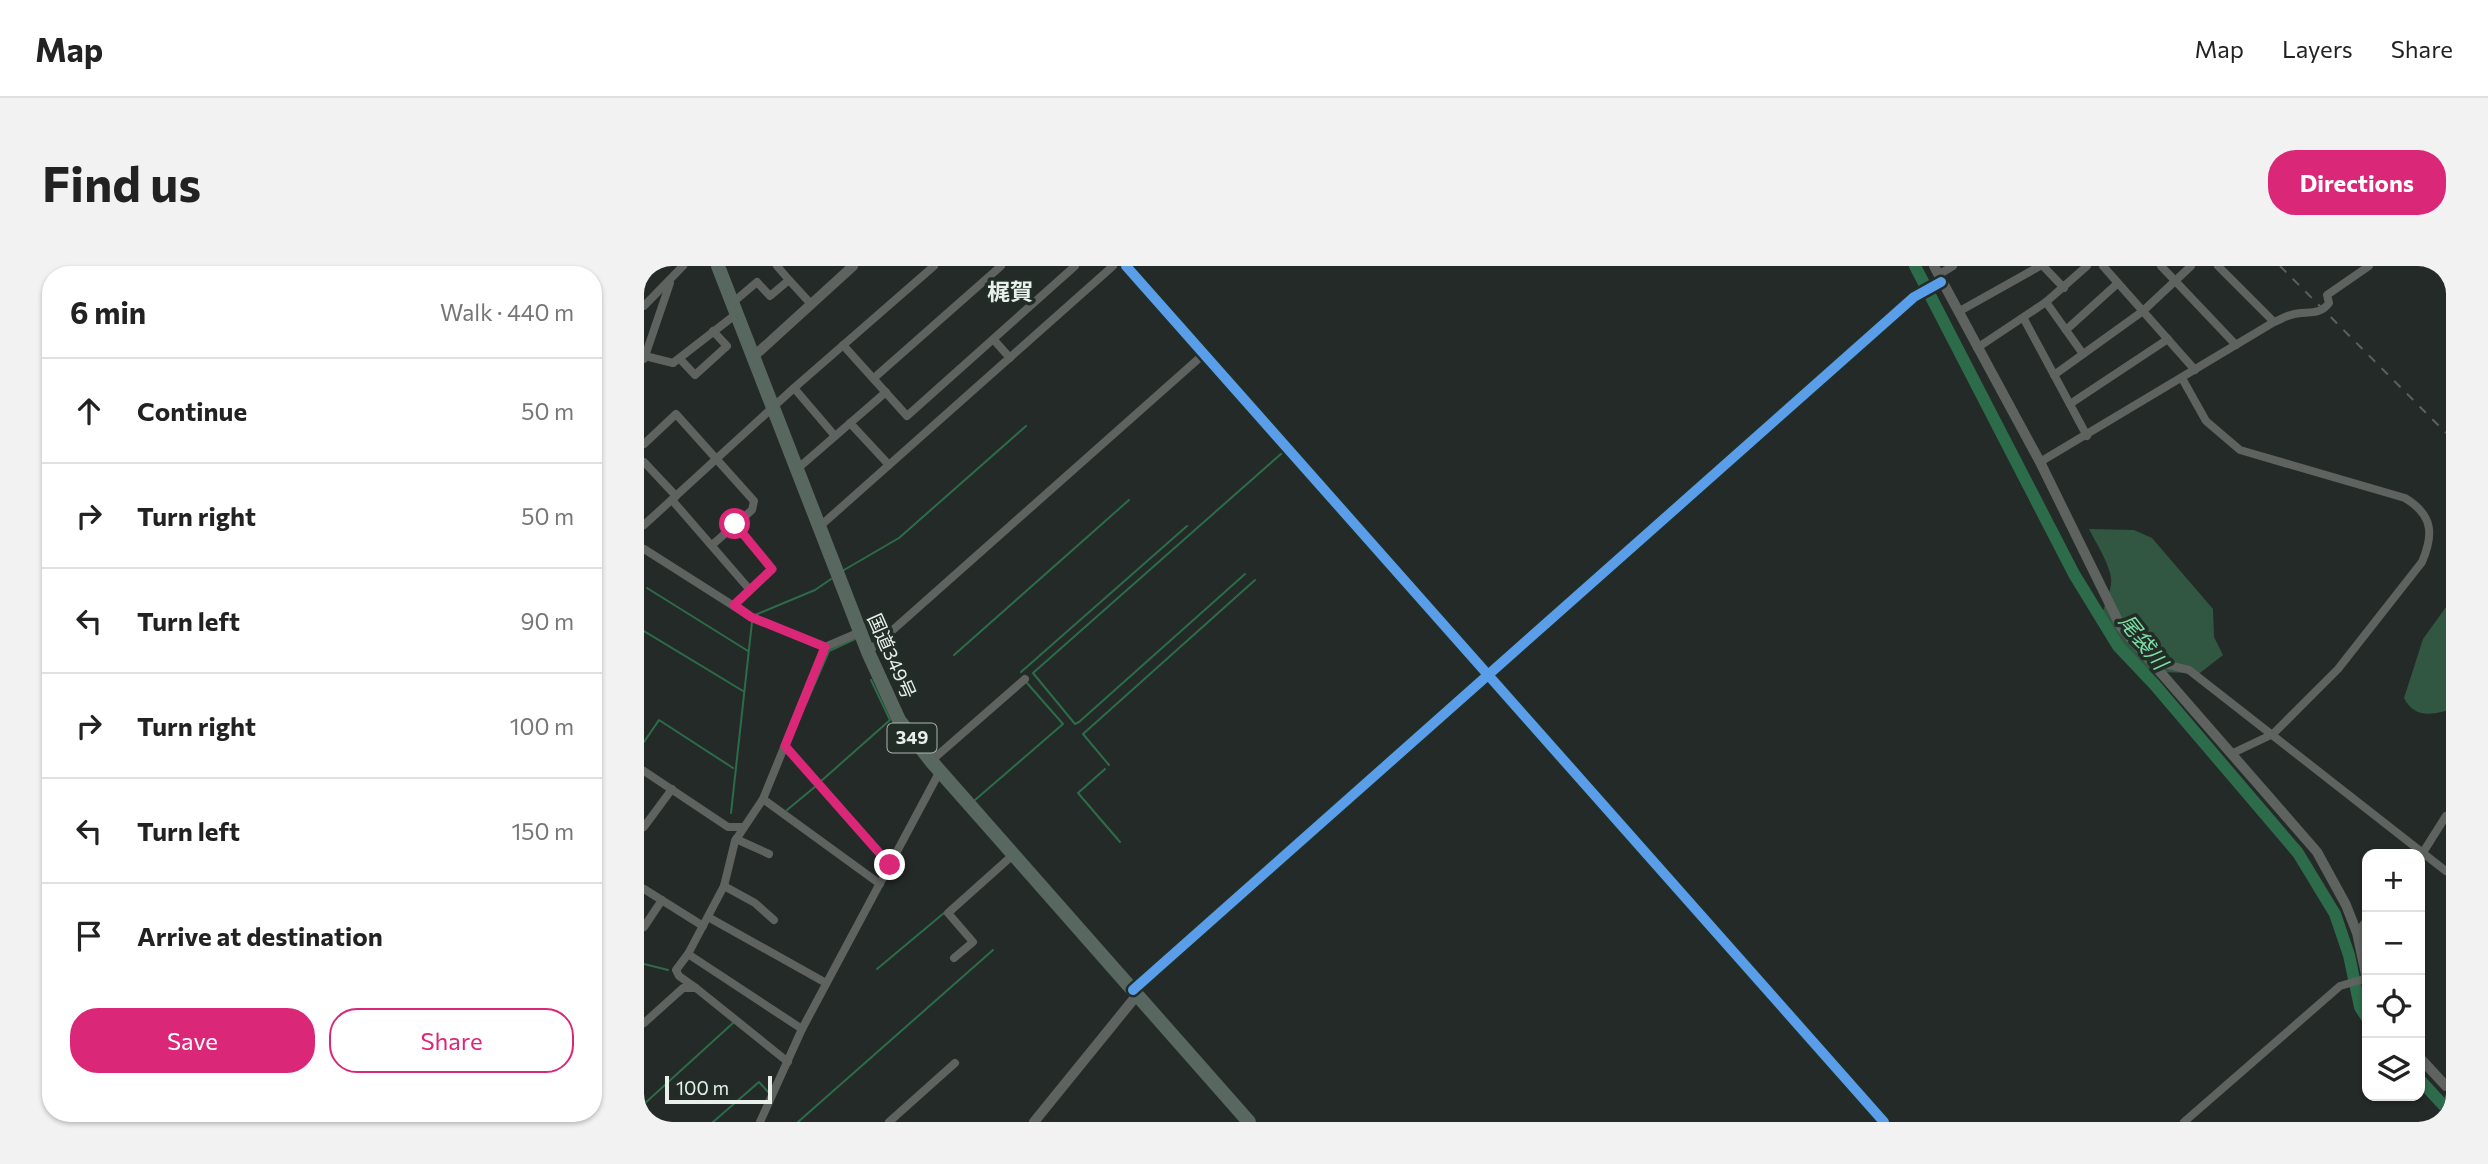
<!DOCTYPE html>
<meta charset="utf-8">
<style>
body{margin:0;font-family:Commissioner,"Noto Sans JP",sans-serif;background:#f2f2f2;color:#222}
.controls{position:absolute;right:21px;bottom:21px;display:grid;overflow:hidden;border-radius:14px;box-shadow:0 2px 5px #0004}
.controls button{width:63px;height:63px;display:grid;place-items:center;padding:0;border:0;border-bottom:2px solid #e0e0e0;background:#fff;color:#222;font:35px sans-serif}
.scale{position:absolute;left:21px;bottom:18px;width:107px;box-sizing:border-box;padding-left:7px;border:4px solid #e9f0ec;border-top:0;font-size:19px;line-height:24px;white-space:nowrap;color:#e9f0ec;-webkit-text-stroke:5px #212d26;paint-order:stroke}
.stop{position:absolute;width:21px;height:21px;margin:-16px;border:5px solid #db2777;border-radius:50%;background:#fff}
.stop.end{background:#db2777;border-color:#fff;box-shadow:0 2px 7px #0008}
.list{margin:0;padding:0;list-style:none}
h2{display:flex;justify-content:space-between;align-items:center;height:91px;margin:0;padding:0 28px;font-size:30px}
h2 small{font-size:23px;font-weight:400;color:#767676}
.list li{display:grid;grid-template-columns:46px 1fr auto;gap:21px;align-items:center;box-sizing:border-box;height:105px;padding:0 28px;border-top:2px solid #e0e0e0}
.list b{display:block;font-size:26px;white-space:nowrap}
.list em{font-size:23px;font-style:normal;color:#767676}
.actions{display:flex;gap:14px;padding:21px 28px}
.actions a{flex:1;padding:16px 0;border:2px solid #db2777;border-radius:28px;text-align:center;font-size:24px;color:#db2777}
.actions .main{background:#db2777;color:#fff}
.icon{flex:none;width:38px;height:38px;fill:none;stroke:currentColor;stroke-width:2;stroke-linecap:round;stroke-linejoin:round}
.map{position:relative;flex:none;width:1802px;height:856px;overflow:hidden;border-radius:28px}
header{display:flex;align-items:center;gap:42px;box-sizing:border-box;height:98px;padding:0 35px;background:#fff;border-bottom:2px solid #e0e0e0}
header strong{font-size:33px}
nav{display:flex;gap:38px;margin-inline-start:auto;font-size:24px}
.intro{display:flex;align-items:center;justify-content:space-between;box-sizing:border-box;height:168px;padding:0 42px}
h1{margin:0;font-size:49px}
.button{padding:18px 32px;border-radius:28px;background:#db2777;color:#fff;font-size:24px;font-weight:700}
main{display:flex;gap:42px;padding:0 42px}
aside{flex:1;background:#fff;border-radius:28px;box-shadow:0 2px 5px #0004}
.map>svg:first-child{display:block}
</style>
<header>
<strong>Map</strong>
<nav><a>Map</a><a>Layers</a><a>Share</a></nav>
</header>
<div class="intro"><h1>Find us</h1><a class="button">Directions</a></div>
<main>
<aside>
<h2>6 min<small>Walk · 440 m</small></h2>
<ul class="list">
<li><svg class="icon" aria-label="ahead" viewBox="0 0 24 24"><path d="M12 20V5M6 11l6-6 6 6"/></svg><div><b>Continue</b></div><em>50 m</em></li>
<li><svg class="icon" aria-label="right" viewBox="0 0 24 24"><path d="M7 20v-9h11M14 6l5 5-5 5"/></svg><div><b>Turn right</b></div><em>50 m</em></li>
<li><svg class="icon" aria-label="left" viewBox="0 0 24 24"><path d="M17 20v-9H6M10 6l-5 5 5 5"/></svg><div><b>Turn left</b></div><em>90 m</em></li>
<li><svg class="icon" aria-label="right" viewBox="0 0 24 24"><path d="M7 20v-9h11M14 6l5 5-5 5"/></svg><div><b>Turn right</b></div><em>100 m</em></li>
<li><svg class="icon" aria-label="left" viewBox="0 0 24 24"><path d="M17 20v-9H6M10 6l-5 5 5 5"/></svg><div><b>Turn left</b></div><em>150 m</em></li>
<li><svg class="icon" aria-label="arrive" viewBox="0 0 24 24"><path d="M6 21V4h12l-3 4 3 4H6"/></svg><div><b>Arrive at destination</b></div></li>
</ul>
<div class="actions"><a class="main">Save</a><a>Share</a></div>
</aside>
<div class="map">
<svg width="1802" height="856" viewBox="0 0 1802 856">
<rect width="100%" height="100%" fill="#242a27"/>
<g fill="#315641">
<path d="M1445,263L1490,264L1508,272L1569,343L1570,371L1579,389L1556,407C1540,406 1523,408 1507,404C1486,400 1457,377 1458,354C1458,338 1471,324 1466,307C1462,292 1452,277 1445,263Z"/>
<path d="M1802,341V445C1784,449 1770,451 1760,432L1779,373Z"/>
</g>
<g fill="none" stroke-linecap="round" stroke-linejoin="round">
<g stroke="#2c6c4a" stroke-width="2">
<path d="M200,304L255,272L382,160"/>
<path d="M601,308L435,456L431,458L389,407L638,187"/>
<path d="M3,322L104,385"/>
<path d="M111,349L171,324L187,313"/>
<path d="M0,365L99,425"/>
<path d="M310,389L485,234"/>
<path d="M377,406L543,260"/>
<path d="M161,440L185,385L211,373"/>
<path d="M0,476L15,454L89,502"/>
<path d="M465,499L439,468L611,314"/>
<path d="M461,503L434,527L476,576"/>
<path d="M176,516L246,454L227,414"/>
<path d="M331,534L419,458L383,417"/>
<path d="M143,544L172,520"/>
<path d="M87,547L108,356"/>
<path d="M0,698L24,704"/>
<path d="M233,703L300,647"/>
<path d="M0,838L89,757"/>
<path d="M69,856L115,816L125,827"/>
<path d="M154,856L349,684"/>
</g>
<g stroke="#2c6c4a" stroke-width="12">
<path d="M1271,0L1430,308L1474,380L1510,418L1654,587L1691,648L1705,689L1716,741L1723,752"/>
<path d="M1776,814L1802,842"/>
</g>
<g stroke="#5e6360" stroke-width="8">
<path d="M1399,0L1420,22"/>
<path d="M1459,0L1551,104"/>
<path d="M1517,0L1592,79"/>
<path d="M1574,0L1630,56"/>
<path d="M1294,9L1309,0"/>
<path d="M145,14L167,38"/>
<path d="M86,36L93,33L113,16L126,30L145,14L133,0"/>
<path d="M1402,36L1439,88"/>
<path d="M0,40L39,0"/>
<path d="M1314,46L1396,0"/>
<path d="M1380,53L1443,170"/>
<path d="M1422,64L1474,17"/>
<path d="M350,74L366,92"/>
<path d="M199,79L263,150L431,0"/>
<path d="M1333,82L1402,36L1443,0"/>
<path d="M1,90L29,97L91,49"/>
<path d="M0,93L26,17"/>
<path d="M36,93L51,109L83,80L69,65"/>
<path d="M1410,109L1499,45L1547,0"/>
<path d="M230,112L357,0"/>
<path d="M1539,114L1562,155L1596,184L1761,232C1789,249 1790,268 1778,296L1694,403L1629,468L1589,487"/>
<path d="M1426,138L1524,73"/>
<path d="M206,157L245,199"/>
<path d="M191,170L150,122L290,0"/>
<path d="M0,178L32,148L110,235L108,244L68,279"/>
<path d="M0,196L32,230"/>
<path d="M1396,196L1630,56C1636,54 1641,50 1647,49C1661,44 1675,51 1685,37L1683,29L1725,0"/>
<path d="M152,204L242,126"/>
<path d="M28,234L106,324"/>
<path d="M0,259L150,122"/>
<path d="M174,262L469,0"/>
<path d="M0,283L107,351L181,381"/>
<path d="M90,339L128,303L91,258"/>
<path d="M224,386L561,87"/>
<path d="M1508,395L1545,404L1802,605"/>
<path d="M141,480L246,599"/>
<path d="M287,495L381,413"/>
<path d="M0,505L84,561H99"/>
<path d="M119,533L236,618"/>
<path d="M0,561L28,523"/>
<path d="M92,573L125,588"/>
<path d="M1778,588L1802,550"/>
<path d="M80,620L111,637L130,654"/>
<path d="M0,623L59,660"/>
<path d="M64,651L182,717"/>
<path d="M0,661L18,634"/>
<path d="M1713,667L1723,654"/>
<path d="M44,688L158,763"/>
<path d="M310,692L329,676L304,647L370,588"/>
<path d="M52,722L35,710L32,704L44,688L80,620L91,575L119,533L181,381L216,366"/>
<path d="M0,757L39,722H52L144,796"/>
<path d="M116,856L158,763L296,505"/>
<path d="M245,856L311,797"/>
<path d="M1540,856L1696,720L1723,712"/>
</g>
<g stroke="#5e6360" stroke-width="10">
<path d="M482,0L1240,856"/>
<path d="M1290,0L1396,196L1477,361L1673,586L1702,639L1713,667L1723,713"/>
<path d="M108,92L209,0"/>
<path d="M489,724L1270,31L1297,16"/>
<path d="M1776,792L1802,820"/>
<path d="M390,856L493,729"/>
</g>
<path stroke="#586860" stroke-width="14" d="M74,0L224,386L255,454L287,495L605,856"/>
<path stroke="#5c615e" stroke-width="2" stroke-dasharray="9 9" stroke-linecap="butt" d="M1636,0L1802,167"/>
<defs>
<g id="cycleway">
<path d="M482,0L1240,856"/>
<path d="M489,724L1270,31L1297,16"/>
</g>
</defs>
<use href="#cycleway" stroke="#212d26" stroke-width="15"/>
<use href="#cycleway" stroke="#5a9eea" stroke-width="10"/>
</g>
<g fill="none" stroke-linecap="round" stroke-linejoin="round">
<path stroke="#db2777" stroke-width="9" d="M91,258L128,303L90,339L107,351L181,381L141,480L246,599"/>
</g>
<g text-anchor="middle" stroke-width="7" stroke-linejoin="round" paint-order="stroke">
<rect fill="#212d26" stroke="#adb6b1" stroke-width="2" x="243.5" y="457.5" width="49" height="29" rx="5"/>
<g font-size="18" font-weight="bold" fill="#e9f0ec">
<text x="268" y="478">349</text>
</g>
<g font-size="19" fill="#e9f0ec" stroke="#212d26">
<text transform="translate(248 390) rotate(66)" y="7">国道349号</text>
</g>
<g font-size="21" font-style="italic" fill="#7fdfa7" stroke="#212d26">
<text transform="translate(1499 376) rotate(52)" y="7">尾袋川</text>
</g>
<g font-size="23" font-weight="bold" fill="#e9f0ec" stroke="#212d26">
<text x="366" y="34">梶賀</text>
</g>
</g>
</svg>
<div class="controls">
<button>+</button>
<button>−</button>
<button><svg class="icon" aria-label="locate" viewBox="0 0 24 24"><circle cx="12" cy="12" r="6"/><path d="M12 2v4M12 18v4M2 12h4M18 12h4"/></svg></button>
<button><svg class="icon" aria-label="layers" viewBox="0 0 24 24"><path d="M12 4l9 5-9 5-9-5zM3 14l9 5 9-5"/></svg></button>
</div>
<div class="scale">100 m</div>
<div class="stop" style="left:91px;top:258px"></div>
<div class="stop end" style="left:246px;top:599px"></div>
</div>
</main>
